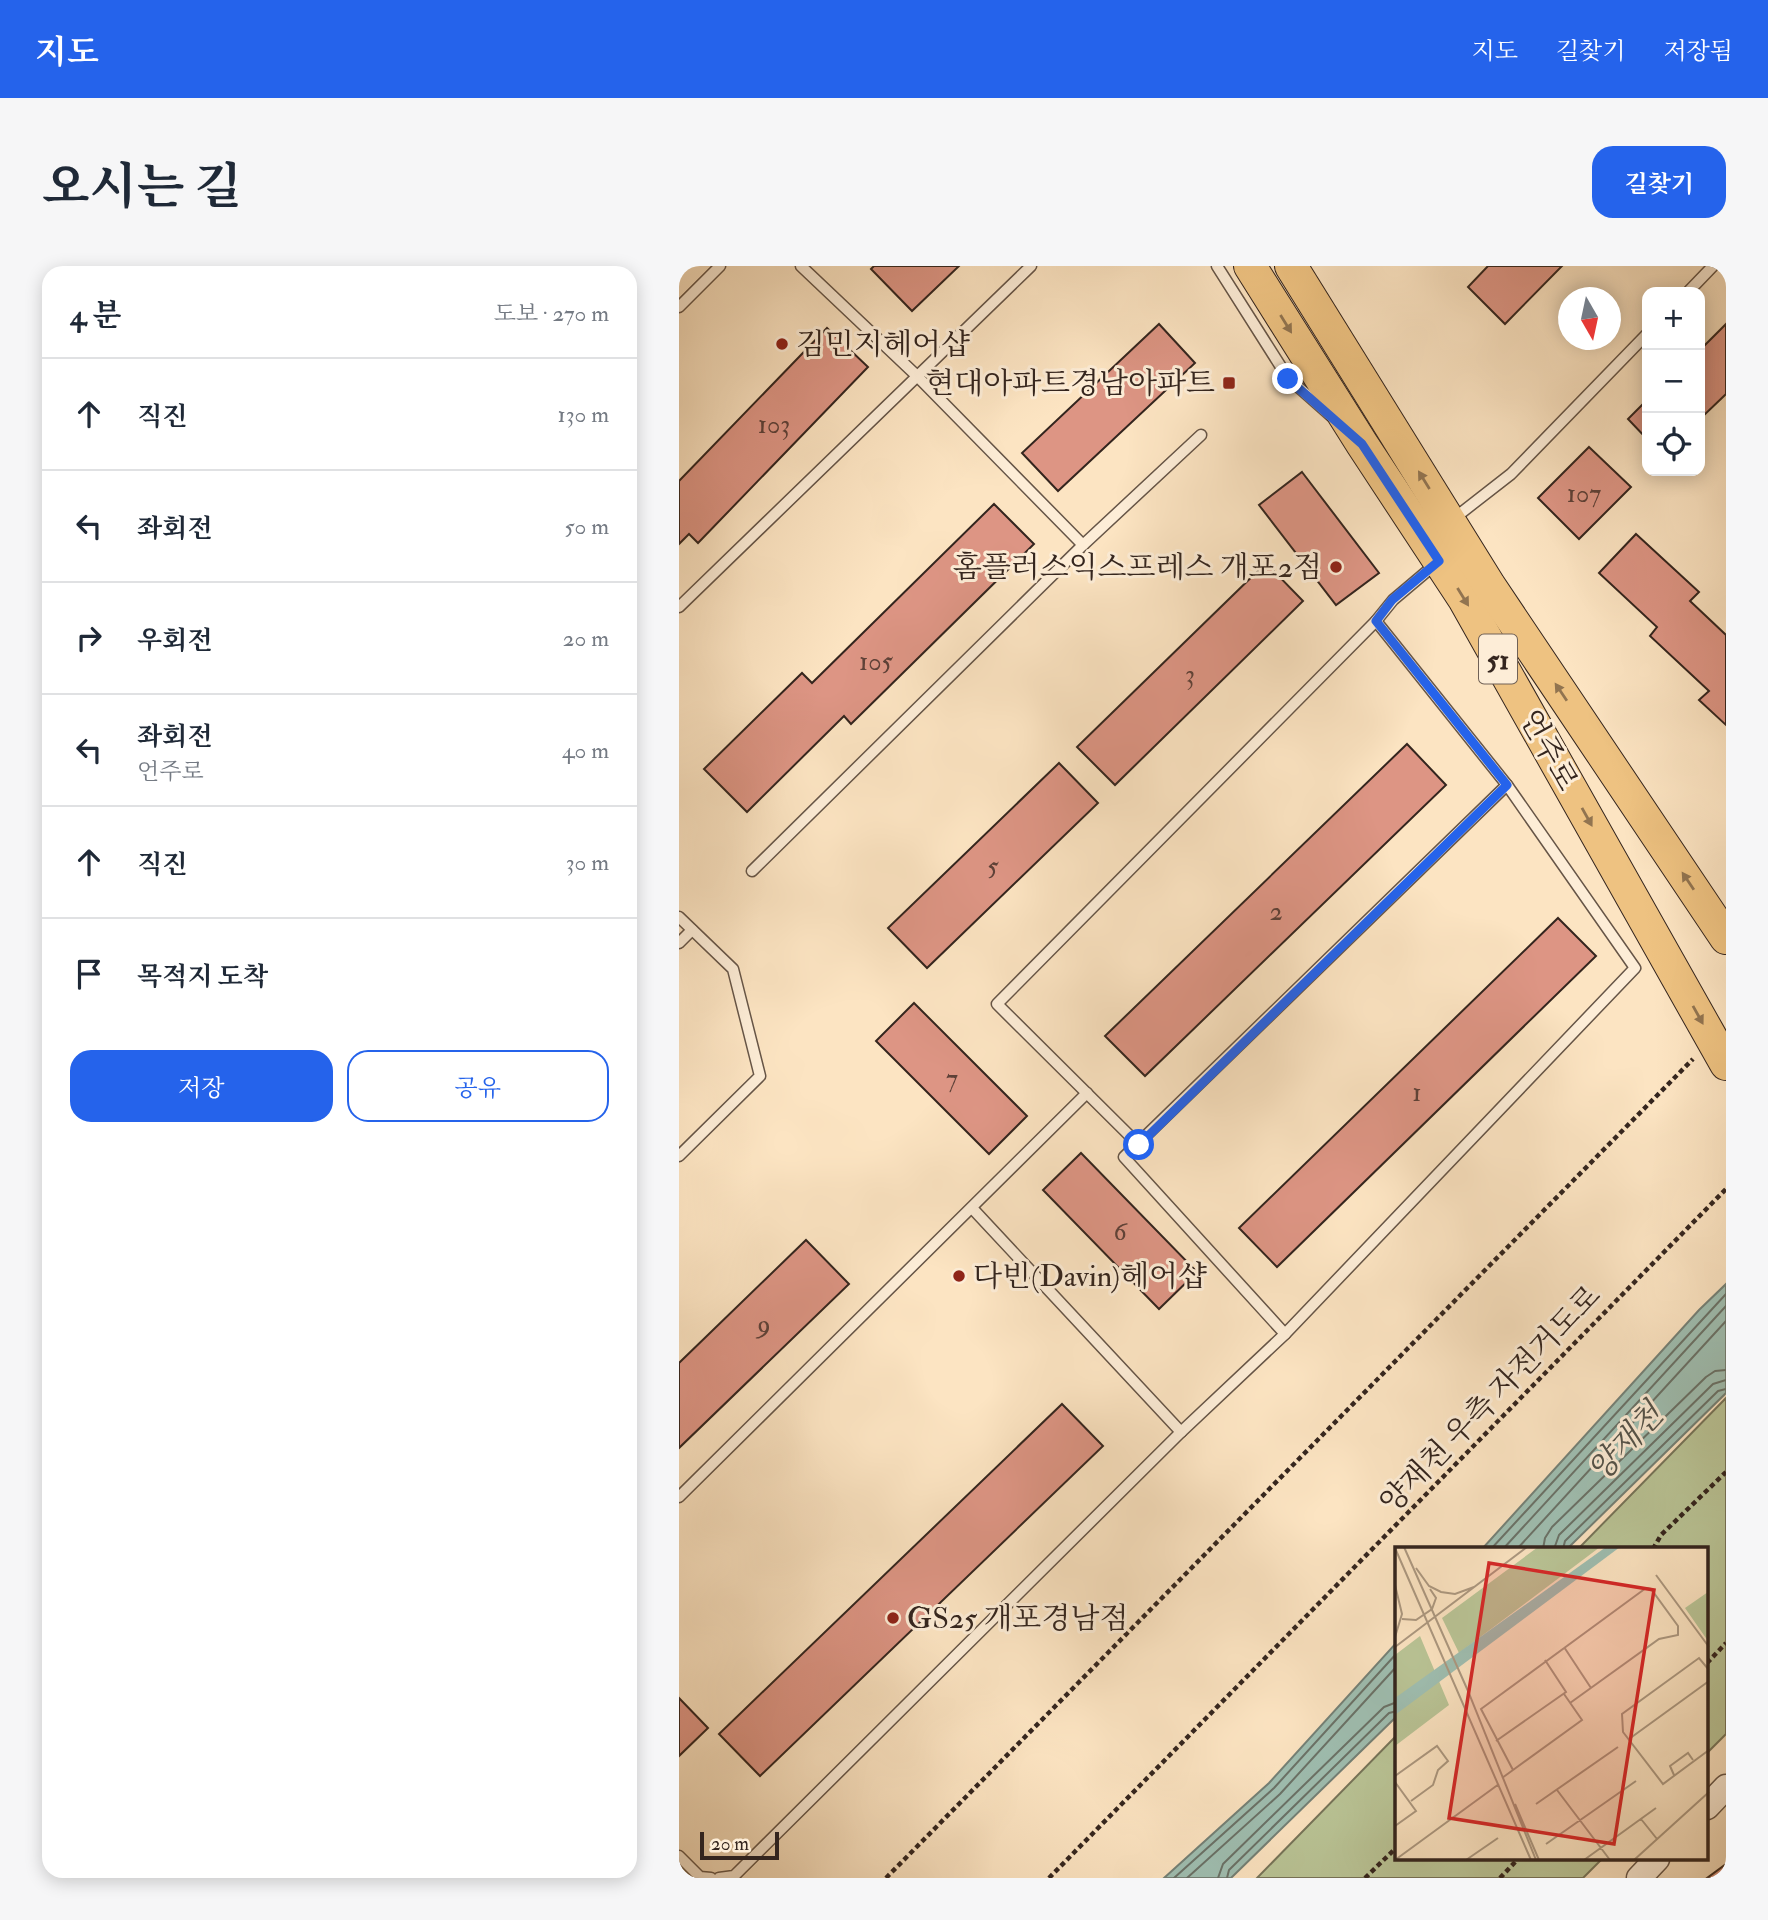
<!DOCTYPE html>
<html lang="ko">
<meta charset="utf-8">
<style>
body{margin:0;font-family:"IM FELL Double Pica","Noto Serif KR",serif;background:#f6f6f7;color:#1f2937}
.controls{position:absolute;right:21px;top:21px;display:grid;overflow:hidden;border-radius:14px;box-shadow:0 4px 18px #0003}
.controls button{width:63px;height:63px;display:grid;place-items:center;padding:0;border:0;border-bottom:2px solid #e0e1e3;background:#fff;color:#1f2937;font:35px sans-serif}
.compass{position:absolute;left:879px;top:21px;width:63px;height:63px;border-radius:50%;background:#fff;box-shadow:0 4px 18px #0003;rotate:171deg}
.scale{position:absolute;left:21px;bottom:18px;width:79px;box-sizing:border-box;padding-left:7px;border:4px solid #34251e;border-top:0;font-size:19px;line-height:24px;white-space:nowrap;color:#34251e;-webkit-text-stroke:5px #fdedd7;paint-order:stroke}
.stop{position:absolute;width:21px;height:21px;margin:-16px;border:5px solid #2563eb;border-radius:50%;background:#fff}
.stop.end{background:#2563eb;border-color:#fff;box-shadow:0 2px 7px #0008}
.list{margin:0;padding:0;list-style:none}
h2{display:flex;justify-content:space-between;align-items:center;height:91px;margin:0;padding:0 28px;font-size:30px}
h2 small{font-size:23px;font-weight:400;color:#747a83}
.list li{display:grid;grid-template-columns:46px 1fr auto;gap:21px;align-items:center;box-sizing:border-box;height:112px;padding:0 28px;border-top:2px solid #e0e1e3}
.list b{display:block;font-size:26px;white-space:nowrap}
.list p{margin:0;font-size:23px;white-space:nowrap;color:#747a83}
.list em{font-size:23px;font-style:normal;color:#747a83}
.actions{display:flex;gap:14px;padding:21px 28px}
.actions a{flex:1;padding:16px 0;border:2px solid #2563eb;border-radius:21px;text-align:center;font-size:24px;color:#2563eb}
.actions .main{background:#2563eb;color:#fff}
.icon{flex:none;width:38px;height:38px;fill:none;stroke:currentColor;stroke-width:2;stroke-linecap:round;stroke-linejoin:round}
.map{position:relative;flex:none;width:1047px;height:1612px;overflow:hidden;border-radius:21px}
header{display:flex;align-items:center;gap:42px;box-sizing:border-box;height:98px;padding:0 35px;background:#2563eb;color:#fff}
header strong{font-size:33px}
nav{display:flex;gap:38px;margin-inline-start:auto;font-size:24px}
.intro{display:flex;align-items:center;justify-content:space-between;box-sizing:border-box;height:168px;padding:0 42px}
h1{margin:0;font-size:49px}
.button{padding:18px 32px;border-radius:21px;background:#2563eb;color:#fff;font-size:24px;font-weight:700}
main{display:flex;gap:42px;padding:0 42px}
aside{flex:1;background:#fff;border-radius:21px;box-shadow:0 4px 18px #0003}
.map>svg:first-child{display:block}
</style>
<header>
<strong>지도</strong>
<nav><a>지도</a><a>길찾기</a><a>저장됨</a></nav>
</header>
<div class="intro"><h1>오시는 길</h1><a class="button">길찾기</a></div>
<main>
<aside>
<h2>4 분<small>도보 · 270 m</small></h2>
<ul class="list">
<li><svg class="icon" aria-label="ahead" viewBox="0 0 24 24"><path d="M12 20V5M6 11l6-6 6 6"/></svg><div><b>직진</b></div><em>130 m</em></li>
<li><svg class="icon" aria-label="left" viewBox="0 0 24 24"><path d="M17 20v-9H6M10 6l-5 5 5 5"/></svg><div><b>좌회전</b></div><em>50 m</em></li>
<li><svg class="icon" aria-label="right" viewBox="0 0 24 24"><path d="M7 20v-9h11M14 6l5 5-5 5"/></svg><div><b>우회전</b></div><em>20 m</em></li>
<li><svg class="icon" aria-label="left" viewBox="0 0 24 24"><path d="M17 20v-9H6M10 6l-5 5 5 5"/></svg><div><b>좌회전</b><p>언주로</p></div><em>40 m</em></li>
<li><svg class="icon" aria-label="ahead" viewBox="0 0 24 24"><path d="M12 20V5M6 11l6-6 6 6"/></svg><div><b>직진</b></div><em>30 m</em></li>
<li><svg class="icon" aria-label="arrive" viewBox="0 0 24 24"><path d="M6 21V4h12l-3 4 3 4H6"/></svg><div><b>목적지 도착</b></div></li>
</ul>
<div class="actions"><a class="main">저장</a><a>공유</a></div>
</aside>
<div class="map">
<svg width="1047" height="1612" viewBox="0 0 1047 1612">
<rect width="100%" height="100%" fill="#fce4c2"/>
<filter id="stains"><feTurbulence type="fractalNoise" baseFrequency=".00286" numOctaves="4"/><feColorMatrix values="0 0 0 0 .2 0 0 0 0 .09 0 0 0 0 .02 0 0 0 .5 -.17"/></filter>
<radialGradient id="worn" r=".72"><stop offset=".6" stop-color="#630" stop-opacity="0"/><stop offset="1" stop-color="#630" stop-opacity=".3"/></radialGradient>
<g fill="#bac597" stroke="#77755a" stroke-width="2">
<path d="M1047,1132V1468L1028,1487V1283H899Z"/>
<path d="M718,1469V1593H923L904,1612H578Z"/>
</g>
<g fill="#9fbfb2" stroke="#748177" stroke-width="2">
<path d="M1047,1018V1127L888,1283H803L1020,1044Z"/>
<path d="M718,1376V1450L552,1612H485L590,1517Z"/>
</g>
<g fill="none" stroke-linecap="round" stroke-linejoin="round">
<g stroke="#6a7268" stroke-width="2">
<path d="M812,1283L1047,1028"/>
<path d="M824,1283L1047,1040"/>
<path d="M838,1283L1047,1055"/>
<path d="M864,1283L866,1272L873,1261L1027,1111L1036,1105L1047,1104"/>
<path d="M875,1283L880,1269L1034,1118L1047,1114"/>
<path d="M884,1283L886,1275L1039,1125L1047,1123"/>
<path d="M495,1612L595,1522L718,1387"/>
<path d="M508,1612L601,1528L718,1400"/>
<path d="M539,1612L544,1598L705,1441L718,1436"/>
<path d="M548,1612L550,1604L710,1447L718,1445"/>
</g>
</g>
<g fill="#dd9584" stroke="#34251e" stroke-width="2">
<path d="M195,0H280L233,45L192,3Z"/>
<path d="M809,0H883L826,58L789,21Z"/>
<path d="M480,58L516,97L379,225L343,187Z"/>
<path d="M1047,58V128L1021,153V84Z"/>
<path d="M148,62L189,101L19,277L10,268L0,278V215Z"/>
<path d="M968,134V173L949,153Z"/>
<path d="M910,181L952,221L900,273L859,232Z"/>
<path d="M623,206L700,307L657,339L580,239Z"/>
<path d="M315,238L355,278L172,458L165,450L68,546L25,503L123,407L133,417Z"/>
<path d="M957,268L1020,326L1011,335L1047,369V459L1020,434L1030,425L971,370L978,361L920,307Z"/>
<path d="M587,297L624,335L436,519L398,481Z"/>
<path d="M728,478L767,519L466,810L426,770Z"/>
<path d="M380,497L419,537L248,702L209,662Z"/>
<path d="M879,652L917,690L598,1001L560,962Z"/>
<path d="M235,737L348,850L310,888L197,775Z"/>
<path d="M402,887L518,1006L480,1043L364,924Z"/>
<path d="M127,974L170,1018L0,1182V1097Z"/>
<path d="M383,1138L424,1180L81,1510L40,1468Z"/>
<path d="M0,1432L29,1462L0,1490Z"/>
<path d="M1047,1598V1612H1028Z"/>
</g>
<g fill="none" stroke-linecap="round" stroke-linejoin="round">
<defs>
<g id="service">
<path d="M122,0L237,109L404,279"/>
<path d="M538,0L609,112L652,150"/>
<path d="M1009,26L1034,0"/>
<path d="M0,41L41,0"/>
<path d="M773,254L832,208L968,68"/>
<path d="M0,341L352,0"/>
<path d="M73,605L404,279L522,169"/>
<path d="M0,651L54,703L81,810L0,890"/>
<path d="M0,677L13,664"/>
<path d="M460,879L318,738L697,355"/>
<path d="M293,942L502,1166"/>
<path d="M606,1068L445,891L828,519"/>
<path d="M0,1231L408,827"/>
<path d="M0,1590L21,1611L32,1612"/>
<path d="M40,1612L55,1610L502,1166L606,1068L956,702L828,519L697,355L714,334L759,296"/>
</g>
<g id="tertiary">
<path d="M1028,1541L1047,1521"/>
<path d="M960,1612L978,1593"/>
</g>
<g id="primary">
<path d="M571,0L683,178L785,333L1047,798"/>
<path d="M612,0L810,319L1047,672"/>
</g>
</defs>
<use href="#service" stroke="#665547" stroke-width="13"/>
<use href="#tertiary" stroke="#665547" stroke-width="27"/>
<use href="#primary" stroke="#34251e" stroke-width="34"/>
<g stroke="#34251e" stroke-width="4.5" stroke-dasharray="5 3.5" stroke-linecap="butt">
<path d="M974,1283L982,1269L1047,1206"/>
<path d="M1028,1397L1047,1377"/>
<path d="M207,1612L1014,793"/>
<path d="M370,1612L1047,923"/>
<path d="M686,1612L718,1581"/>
<path d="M821,1612L839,1593"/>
</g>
<use href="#service" stroke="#fdedd7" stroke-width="10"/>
<use href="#tertiary" stroke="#fdedd7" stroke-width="24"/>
<use href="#primary" stroke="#eec281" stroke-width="32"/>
</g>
<defs><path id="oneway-solid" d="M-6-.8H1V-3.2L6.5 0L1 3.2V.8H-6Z" transform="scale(1.75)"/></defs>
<g fill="#917450">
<use href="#oneway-solid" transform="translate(607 58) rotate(58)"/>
<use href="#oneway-solid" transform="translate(745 214) rotate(-122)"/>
<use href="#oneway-solid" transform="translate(784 331) rotate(58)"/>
<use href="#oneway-solid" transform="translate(882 426) rotate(-124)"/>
<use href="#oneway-solid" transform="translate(908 551) rotate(61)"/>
<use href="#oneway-solid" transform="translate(1009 615) rotate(-124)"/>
<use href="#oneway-solid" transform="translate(1019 749) rotate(61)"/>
</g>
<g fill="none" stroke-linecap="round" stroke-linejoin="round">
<path stroke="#2563eb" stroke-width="9" d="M460,879L828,519L697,355L713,334L760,295L683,178L609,113"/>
</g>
<g fill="#8f2418" stroke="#fdedd7" stroke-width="2.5">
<circle cx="103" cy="78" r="7"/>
<rect x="543" y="110" width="14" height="14" rx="3.5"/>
<circle cx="657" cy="301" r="7"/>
<circle cx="280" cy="1010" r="7"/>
<circle cx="214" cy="1352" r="7"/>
</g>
<g text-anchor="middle" stroke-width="6" stroke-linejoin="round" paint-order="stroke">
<g font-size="26" fill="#5e4138">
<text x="95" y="167">103</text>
<text x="905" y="236">107</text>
<text x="197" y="404">105</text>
<text x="511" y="417">3</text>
<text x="314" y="609">5</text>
<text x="597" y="654">2</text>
<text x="273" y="821">7</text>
<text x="738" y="835">1</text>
<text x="441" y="974">6</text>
<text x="85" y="1067">9</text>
</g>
<rect fill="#fdedd7" stroke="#706156" stroke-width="2" x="800" y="368.5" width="38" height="49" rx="5"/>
<g font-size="28" font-weight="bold" fill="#34251e">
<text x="819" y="403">51</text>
</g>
<g font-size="30" fill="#34251e" stroke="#fdedd7" text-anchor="start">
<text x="117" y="88">김민지헤어샵</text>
<text x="536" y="127" text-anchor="end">현대아파트경남아파트</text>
<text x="643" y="311" text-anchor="end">홈플러스익스프레스 개포2점</text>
<text x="294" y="1020">다빈(Davin)헤어샵</text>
<text x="228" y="1362">GS25 개포경남점</text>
</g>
<g font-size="30" fill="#34251e" stroke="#fdedd7">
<text transform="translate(870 484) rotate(61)" y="10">언주로</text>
<text transform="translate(811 1133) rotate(-46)" y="10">양재천 우측 자전거도로</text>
</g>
<g font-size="32" font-style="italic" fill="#54534a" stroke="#fdedd7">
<text transform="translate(946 1176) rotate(-47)" y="11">양재천</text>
</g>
</g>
<g transform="translate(716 1281)">
<rect width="313" height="313" fill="#fce4c2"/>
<path d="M143,0H205L64,106L47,71ZM313,45V94L290,61ZM25,89L54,158L0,199V108Z" fill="#bac597"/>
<path d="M211,0H225L0,168V151Z" fill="#9fbfb2"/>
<path fill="none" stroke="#ac9880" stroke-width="2" d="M9,0L73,144L141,313M0,1L136,313M21,21L34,39L46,45L60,47L79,40M261,28L314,100M0,38L7,67L0,90M7,72L21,73L37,62L41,51L35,42M0,100L132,0M169,100L196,141M314,123L304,111L227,167L228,185L268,237L314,203M234,192L314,134M101,194L171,145L150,113M118,223L187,173L169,147M279,228L275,219L293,206L298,213M0,229L42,199L53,214L43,223L38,238L16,254M107,231L118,223L86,162L251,41L256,42L283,79V88L264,92L175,156M0,235L21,264L0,279M162,243L215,313M120,257L144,313M141,257L223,200M246,272L262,292M151,297L241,234M0,313L104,237M71,313L103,291M189,313L261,261M239,313L314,245"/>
<path fill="#d62828" fill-opacity="0.15" stroke="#d62828" stroke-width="3.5" d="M94,16L259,43L219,297L54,271Z"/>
<rect width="313" height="313" fill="none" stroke="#34251e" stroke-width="3.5"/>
</g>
<rect width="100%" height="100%" filter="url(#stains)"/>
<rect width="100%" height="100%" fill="url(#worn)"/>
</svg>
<div class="controls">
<button>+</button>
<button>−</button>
<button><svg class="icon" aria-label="locate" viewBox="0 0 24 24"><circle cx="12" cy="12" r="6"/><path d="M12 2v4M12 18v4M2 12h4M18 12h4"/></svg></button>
</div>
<svg class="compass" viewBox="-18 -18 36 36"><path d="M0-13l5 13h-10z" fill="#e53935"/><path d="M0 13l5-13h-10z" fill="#747a83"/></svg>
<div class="scale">20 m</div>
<div class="stop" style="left:460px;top:879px"></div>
<div class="stop end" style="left:609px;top:113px"></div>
</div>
</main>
